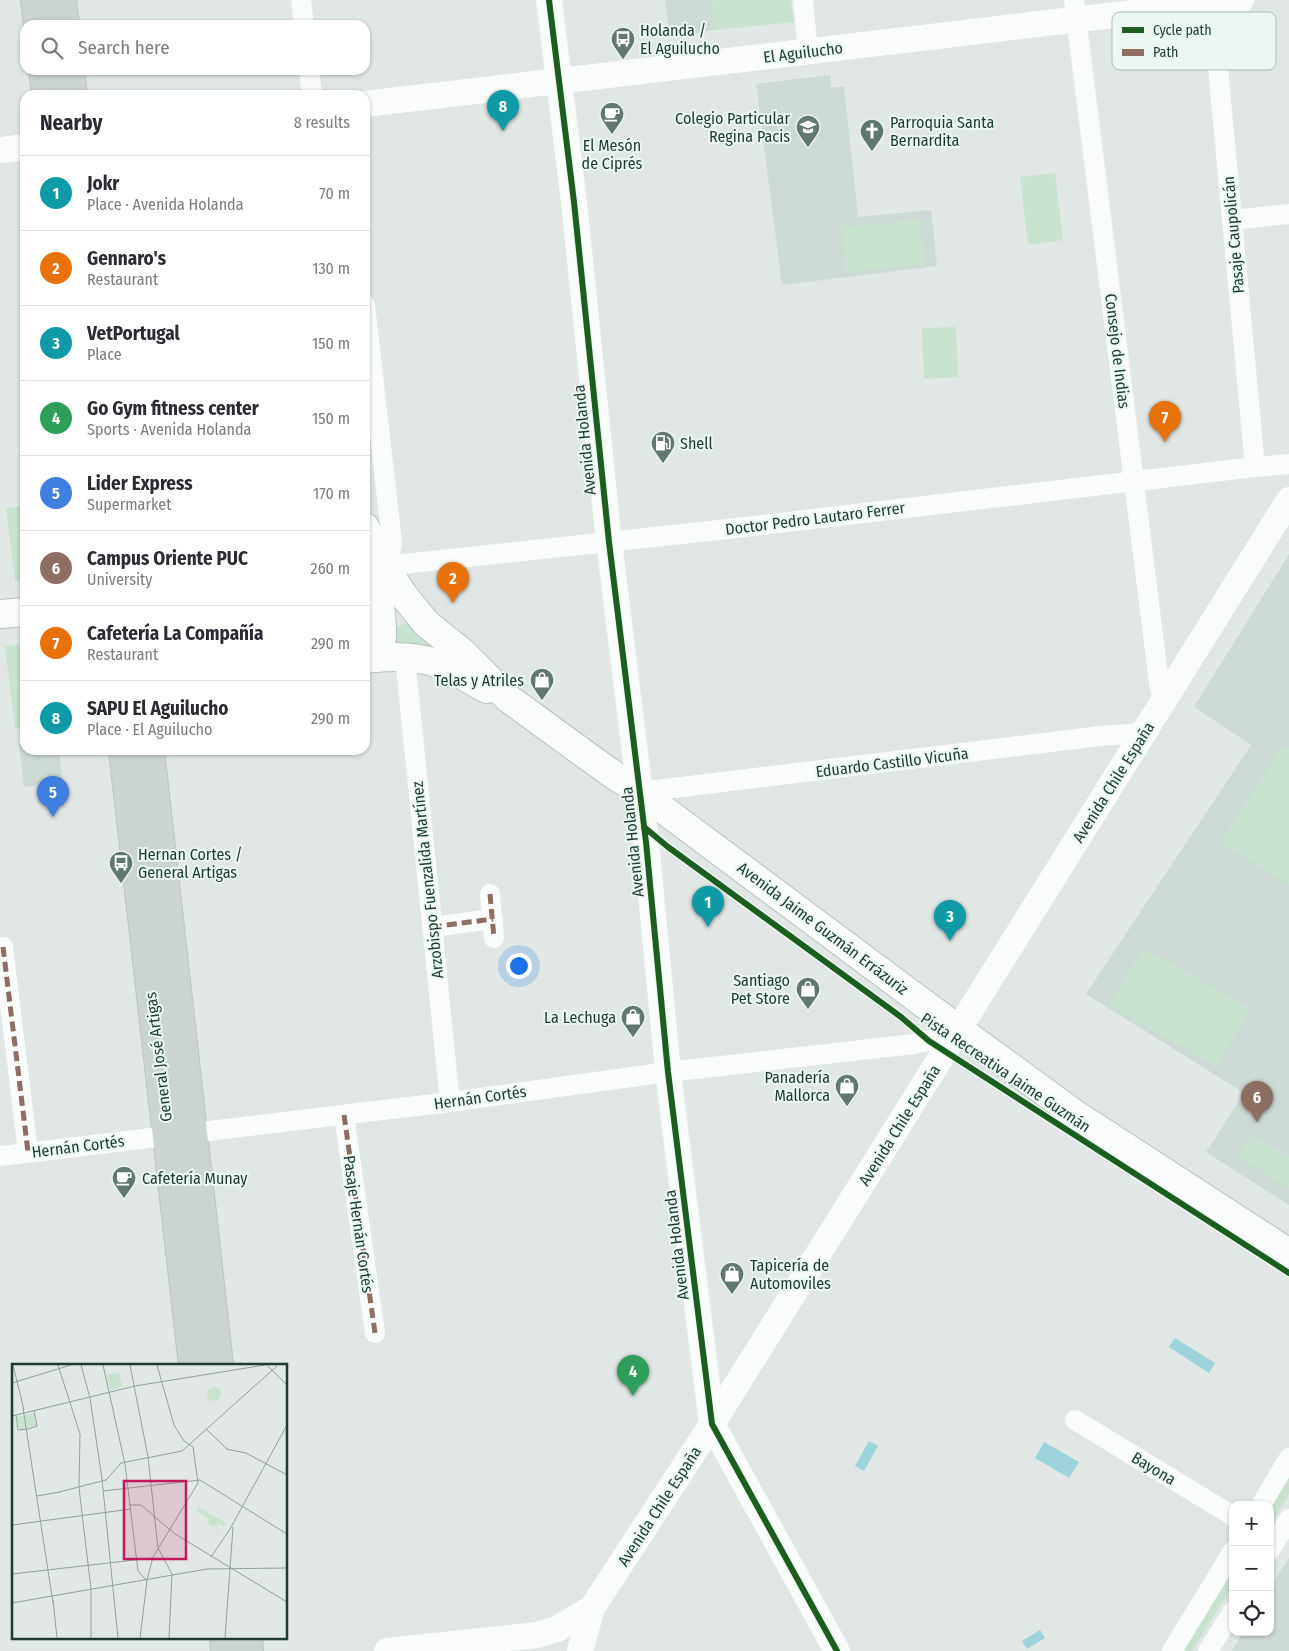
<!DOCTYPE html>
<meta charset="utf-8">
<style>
body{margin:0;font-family:"Fira Sans Condensed",sans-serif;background:#f7f7f7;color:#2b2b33}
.controls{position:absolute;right:15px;bottom:15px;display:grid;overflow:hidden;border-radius:10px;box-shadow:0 1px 4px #0004}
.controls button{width:45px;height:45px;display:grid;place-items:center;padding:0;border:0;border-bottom:1px solid #e1e1e2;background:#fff;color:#2b2b33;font:25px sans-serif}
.you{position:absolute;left:518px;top:965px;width:18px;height:18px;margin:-12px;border:4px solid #fff;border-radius:50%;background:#1a73e8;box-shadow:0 0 0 8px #1a73e833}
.badge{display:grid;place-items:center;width:32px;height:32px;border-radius:50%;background:#627770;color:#fff;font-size:16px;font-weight:700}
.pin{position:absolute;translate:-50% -41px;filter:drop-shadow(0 1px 2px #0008)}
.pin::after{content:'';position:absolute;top:26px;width:18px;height:15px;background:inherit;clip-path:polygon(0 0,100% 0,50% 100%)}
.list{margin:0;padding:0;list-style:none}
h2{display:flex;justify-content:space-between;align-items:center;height:65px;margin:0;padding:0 20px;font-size:21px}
h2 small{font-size:16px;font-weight:400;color:#7c7c81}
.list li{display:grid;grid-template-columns:32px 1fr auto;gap:15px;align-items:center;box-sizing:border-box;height:75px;padding:0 20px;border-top:1px solid #e1e1e2}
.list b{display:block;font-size:19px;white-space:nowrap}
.list p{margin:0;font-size:16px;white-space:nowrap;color:#7c7c81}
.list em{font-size:16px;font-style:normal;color:#7c7c81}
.icon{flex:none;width:28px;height:28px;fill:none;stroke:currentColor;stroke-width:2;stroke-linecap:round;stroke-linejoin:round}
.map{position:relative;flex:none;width:1289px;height:1651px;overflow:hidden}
.search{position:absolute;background:#fff;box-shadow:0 1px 4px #0004;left:20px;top:20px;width:350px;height:55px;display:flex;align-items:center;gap:12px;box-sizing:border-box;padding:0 18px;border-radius:15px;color:#7c7c81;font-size:19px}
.panel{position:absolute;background:#fff;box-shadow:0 1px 4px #0004;left:20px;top:90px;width:350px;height:665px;border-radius:15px}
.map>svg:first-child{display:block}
</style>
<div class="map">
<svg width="1289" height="1651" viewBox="0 0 1289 1651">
<rect width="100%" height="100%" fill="#e0e7e4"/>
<g fill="#cdd9d4">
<path d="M665,0H712L715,30L670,37Z"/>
<path d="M830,75L831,87H844L858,217L931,210L937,266L782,285L756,84Z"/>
<path d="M1289,554V1205L1206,1152L1244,1093L1086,994L1251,745L1194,707Z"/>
<path d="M19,744H25V750H59L63,783L24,787Z"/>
<path d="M1289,1558V1651H1232L1243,1632H1270V1588Z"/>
</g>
<g fill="#c8e2cf">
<path d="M712,0H791L794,22L715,30Z"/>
<path d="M1055,173L1063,240L1028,245L1020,177Z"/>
<path d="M920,220L924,265L846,272L842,227Z"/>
<path d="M956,327L958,377L924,379L922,328Z"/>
<path d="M25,506V581H15L6,508Z"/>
<path d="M408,621L443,650L394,646L388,628L398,627Z"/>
<path d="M25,644V727L15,728L5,646Z"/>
<path d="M1283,745L1289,748V885L1221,842Z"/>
<path d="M1143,948L1250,1008L1217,1066L1110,1006Z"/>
<path d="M1251,1134L1289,1157V1188L1237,1156Z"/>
<path d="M1289,1475V1494L1270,1525V1506Z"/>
<path d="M1233,1566V1585L1192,1651H1181Z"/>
</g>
<g fill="#9dd3da">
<path d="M1175,1338L1215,1363L1209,1373L1169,1347Z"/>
<path d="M869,1441L878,1446L864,1471L855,1466Z"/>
<path d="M1044,1442L1079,1462L1069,1478L1035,1458Z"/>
<path d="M1040,1630L1045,1638L1027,1649L1022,1641Z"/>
</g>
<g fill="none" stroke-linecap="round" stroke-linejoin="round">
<defs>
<g id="secondary">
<path d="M365,527L385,566L404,596L427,624L463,653L509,699L608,771L640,792L927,1006L1075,1114L1289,1253"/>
<path d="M0,614L25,612"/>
<path d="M376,658C391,632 372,599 383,571"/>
<path d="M365,659C392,656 421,655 446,667C460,673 473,682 487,689"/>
</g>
<g id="primary">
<path d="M35,0L38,25"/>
<path d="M62,0L65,25"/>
<path d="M43,70L46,95"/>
<path d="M70,70L73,95"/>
<path d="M123,750L193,1365"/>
<path d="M150,750L219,1365"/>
<path d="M224,1637L225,1651"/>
<path d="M248,1637L249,1651"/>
</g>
</defs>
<use href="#secondary" stroke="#b9c4bf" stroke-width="30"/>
<use href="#primary" stroke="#bac4c1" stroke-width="30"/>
<g stroke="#fafbfb" stroke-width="20">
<path d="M301,0L304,25"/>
<path d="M803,0L808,52"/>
<path d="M1074,0L1159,683L1163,701"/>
<path d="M1212,3L1255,467"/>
<path d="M309,70L312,95"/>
<path d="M1232,220L1289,214"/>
<path d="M365,305L392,542L390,555L383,571"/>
<path d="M385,566L719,530L1255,467L1289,464"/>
<path d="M405,657L450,1102"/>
<path d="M640,792L1100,736L1144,733"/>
<path d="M490,894L494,938"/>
<path d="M432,927L493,919"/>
<path d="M3,947L28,1152"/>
<path d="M344,1115L375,1333"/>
<path d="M0,1156L450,1102L668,1072L914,1044L929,1041L959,1029"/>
<path d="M1075,1420L1233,1516"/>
<path d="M1261,1505L1289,1458"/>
<path d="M1270,1550L1289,1519"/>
<path d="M1172,1651L1233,1551"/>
<path d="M1208,1651L1233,1611"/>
</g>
<g stroke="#fafbfb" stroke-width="26">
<path d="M549,0L574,202L609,542L646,842L668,1072L712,1424L837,1651"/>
<path d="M365,104L1241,0"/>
<path d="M0,150L25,147"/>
<path d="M387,1651L537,1635L557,1629L592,1608"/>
<path d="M580,1651L592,1608L712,1424L1289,500"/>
</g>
<use href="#secondary" stroke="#fafbfb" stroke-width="28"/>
<use href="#primary" stroke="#ccd4d1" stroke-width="28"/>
<g stroke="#8d6e63" stroke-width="5" stroke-dasharray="10 5" stroke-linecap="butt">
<path d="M490,894L494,938"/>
<path d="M432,927L493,919"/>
<path d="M3,947L28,1152"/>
<path d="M344,1115L375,1333"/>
</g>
<defs>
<g id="cycleway">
<path d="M549,0L574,202L609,542L646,842L668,1072L712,1424L837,1651"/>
<path d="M644,827L668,847L901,1017L929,1041L1289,1273"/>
</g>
</defs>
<use href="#cycleway" stroke="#edf7f2" stroke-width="9"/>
<use href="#cycleway" stroke="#1b5e20" stroke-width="6"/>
</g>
<defs>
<symbol id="bus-pin" viewBox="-11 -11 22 30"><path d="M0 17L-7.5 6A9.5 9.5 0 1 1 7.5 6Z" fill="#627770" stroke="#edf7f2"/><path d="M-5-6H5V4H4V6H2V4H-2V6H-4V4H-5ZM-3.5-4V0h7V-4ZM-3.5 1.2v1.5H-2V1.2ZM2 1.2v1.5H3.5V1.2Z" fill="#fff"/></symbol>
<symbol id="cafe-pin" viewBox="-11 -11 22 30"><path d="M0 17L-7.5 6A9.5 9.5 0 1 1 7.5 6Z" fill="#627770" stroke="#edf7f2"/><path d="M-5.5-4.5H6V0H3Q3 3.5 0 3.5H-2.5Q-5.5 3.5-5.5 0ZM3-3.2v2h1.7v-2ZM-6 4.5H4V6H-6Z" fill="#fff"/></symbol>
<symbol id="school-pin" viewBox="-11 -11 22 30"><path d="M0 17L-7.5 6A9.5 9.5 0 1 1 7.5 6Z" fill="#627770" stroke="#edf7f2"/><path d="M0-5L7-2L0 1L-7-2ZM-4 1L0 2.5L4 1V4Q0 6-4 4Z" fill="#fff"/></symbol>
<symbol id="church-pin" viewBox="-11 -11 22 30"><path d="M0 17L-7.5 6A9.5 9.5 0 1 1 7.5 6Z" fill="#627770" stroke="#edf7f2"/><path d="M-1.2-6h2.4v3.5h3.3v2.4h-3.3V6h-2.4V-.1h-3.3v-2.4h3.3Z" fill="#fff"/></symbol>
<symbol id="fuel-pin" viewBox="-11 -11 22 30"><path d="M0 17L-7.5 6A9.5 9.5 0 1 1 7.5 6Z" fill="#627770" stroke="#edf7f2"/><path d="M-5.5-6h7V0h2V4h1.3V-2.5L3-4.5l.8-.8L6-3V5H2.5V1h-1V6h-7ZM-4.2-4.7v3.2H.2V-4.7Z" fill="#fff"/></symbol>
<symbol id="shop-pin" viewBox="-11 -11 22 30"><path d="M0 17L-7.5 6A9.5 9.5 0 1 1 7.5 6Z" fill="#627770" stroke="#edf7f2"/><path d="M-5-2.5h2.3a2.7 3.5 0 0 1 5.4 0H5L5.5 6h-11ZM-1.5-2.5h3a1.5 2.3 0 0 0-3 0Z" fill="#fff"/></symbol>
</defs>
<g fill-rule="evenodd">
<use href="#bus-pin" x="609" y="25" width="28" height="38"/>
<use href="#cafe-pin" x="598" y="100" width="28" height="38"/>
<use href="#school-pin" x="794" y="113" width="28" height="38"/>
<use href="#church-pin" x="858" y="117" width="28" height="38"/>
<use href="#fuel-pin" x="649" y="429" width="28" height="38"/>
<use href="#shop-pin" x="528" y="666" width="28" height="38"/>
<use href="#bus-pin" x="107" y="849" width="28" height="38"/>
<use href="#shop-pin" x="794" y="975" width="28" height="38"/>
<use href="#shop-pin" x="619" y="1003" width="28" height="38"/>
<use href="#shop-pin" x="833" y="1072" width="28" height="38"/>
<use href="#cafe-pin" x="110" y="1164" width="28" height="38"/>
<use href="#shop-pin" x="718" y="1260" width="28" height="38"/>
</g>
<g text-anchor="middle" stroke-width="4" stroke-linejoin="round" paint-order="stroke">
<g font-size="16" fill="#1e3b32" stroke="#edf7f2" text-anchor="start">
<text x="640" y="36">Holanda /<tspan x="640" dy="18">El Aguilucho</tspan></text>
<text x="790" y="124" text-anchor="end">Colegio Particular<tspan x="790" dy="18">Regina Pacis</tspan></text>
<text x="890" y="128">Parroquia Santa<tspan x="890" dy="18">Bernardita</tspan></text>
<text x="612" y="151" text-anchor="middle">El Mesón<tspan x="612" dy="18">de Ciprés</tspan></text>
<text x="680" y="449">Shell</text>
<text x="524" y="686" text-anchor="end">Telas y Atriles</text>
<text x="138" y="860">Hernan Cortes /<tspan x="138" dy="18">General Artigas</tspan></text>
<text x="790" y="986" text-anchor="end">Santiago<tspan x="790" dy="18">Pet Store</tspan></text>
<text x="616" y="1023" text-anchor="end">La Lechuga</text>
<text x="830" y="1083" text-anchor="end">Panadería<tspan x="830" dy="18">Mallorca</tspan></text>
<text x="142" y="1184">Cafetería Munay</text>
<text x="750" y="1271">Tapicería de<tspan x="750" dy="18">Automoviles</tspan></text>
</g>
<g font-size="16" fill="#1e3b32" stroke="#edf7f2">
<text transform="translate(803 52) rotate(-7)" y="6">El Aguilucho</text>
<text transform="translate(1233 235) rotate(-95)" y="6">Pasaje Caupolicán</text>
<text transform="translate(1118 351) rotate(83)" y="6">Consejo de Indias</text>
<text transform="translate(584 440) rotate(-96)" y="6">Avenida Holanda</text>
<text transform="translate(815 518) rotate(-7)" y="6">Doctor Pedro Lautaro Ferrer</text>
<text transform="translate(892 762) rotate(-7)" y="6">Eduardo Castillo Vicuña</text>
<text transform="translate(1113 782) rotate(-58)" y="6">Avenida Chile España</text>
<text transform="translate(632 842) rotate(-96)" y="6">Avenida Holanda</text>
<text transform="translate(427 880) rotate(-96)" y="6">Arzobispo Fuenzalida Martínez</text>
<text transform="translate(823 928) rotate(37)" y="6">Avenida Jaime Guzmán Errázuriz</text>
<text transform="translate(158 1057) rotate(-97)" y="6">General José Artigas</text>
<text transform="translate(1006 1072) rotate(34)" y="6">Pista Recreativa Jaime Guzmán</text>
<text transform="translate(480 1097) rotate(-8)" y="6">Hernán Cortés</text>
<text transform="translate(899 1125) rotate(-58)" y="6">Avenida Chile España</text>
<text transform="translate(78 1146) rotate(-7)" y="6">Hernán Cortés</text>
<text transform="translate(359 1224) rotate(82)" y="6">Pasaje Hernán Cortés</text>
<text transform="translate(676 1245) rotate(-97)" y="6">Avenida Holanda</text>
<text transform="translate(1154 1468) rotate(31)" y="6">Bayona</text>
<text transform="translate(659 1506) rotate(-57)" y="6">Avenida Chile España</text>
</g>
</g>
<g transform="translate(12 1364)">
<rect width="275" height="275" fill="#e0e7e4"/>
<path d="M107,8L110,23L99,26L95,11ZM195 30a7 7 0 1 1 14 0a7 7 0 1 1-14 0ZM22,49L25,61L8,66L4,53ZM186,143L214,159L211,163L207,159L204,168L203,167L206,158L202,163L195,159L197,155L184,146Z" fill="#c8e2cf"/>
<path fill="none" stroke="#92a29d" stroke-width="1" d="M1,1L12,46M46,1L68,70L67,124L79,225V274M69,1L78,34L90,115L106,274M91,1L113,100L126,207L135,217L128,274M118,1L136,93L146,184L160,210L157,274M255,1L275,21M0,19L59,1M11,44L41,239M4,51L6,66L16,65L25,62L22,47M0,52L123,22L253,1M194,65L215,85M214,85L234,89L275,111M91,127L188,116L275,170M47,128L94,116L109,99L170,87L265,2M25,132L48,128M117,141H129L163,170L275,238M0,161L119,145M199,193L218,165L275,61M0,210L140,194M135,216L141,193L186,119L181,83L172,77L162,61L145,1M41,236L45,274M0,239L195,205L275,204M213,274L221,163"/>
<path fill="#c2185b" fill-opacity="0.15" stroke="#c2185b" stroke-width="2.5" d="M112,117H174V195H112Z"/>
<rect width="275" height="275" fill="none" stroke="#1e3b32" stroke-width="2.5"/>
</g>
<rect x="1112" y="12" width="164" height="58" rx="8" fill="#edf7f2" stroke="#afbfb8" stroke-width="1"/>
<rect x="1122" y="27" width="22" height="6" fill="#1b5e20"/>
<rect x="1122" y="49" width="22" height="7" fill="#8d6e63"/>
<g font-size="14" fill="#1e3b32">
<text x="1153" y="35">Cycle path</text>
<text x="1153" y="57">Path</text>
</g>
</svg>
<div class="controls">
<button>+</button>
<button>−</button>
<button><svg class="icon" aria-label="locate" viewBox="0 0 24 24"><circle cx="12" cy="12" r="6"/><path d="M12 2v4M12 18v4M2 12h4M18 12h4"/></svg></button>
</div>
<div class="you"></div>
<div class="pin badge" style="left:708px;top:927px;background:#0f9aa8">1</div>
<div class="pin badge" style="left:453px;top:603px;background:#e8710a">2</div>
<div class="pin badge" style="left:950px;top:941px;background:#0f9aa8">3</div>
<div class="pin badge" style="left:633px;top:1396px;background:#2e9e5b">4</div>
<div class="pin badge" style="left:53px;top:817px;background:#3f7fe0">5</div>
<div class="pin badge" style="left:1257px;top:1122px;background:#8d6e63">6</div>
<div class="pin badge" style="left:1165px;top:442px;background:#e8710a">7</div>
<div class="pin badge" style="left:503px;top:131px;background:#0f9aa8">8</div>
<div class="search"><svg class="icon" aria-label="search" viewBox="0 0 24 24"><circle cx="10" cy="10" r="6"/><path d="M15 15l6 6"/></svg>Search here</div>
<section class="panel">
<h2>Nearby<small>8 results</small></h2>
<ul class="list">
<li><span class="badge" style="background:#0f9aa8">1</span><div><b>Jokr</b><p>Place · Avenida Holanda</p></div><em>70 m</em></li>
<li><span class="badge" style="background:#e8710a">2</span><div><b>Gennaro's</b><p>Restaurant</p></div><em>130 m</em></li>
<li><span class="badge" style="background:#0f9aa8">3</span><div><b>VetPortugal</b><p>Place</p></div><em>150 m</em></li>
<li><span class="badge" style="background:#2e9e5b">4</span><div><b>Go Gym fitness center</b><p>Sports · Avenida Holanda</p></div><em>150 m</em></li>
<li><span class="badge" style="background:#3f7fe0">5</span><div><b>Lider Express</b><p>Supermarket</p></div><em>170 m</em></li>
<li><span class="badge" style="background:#8d6e63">6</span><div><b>Campus Oriente PUC</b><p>University</p></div><em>260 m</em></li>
<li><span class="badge" style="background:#e8710a">7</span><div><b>Cafetería La Compañía</b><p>Restaurant</p></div><em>290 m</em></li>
<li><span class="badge" style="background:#0f9aa8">8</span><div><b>SAPU El Aguilucho</b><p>Place · El Aguilucho</p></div><em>290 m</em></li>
</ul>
</section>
</div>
